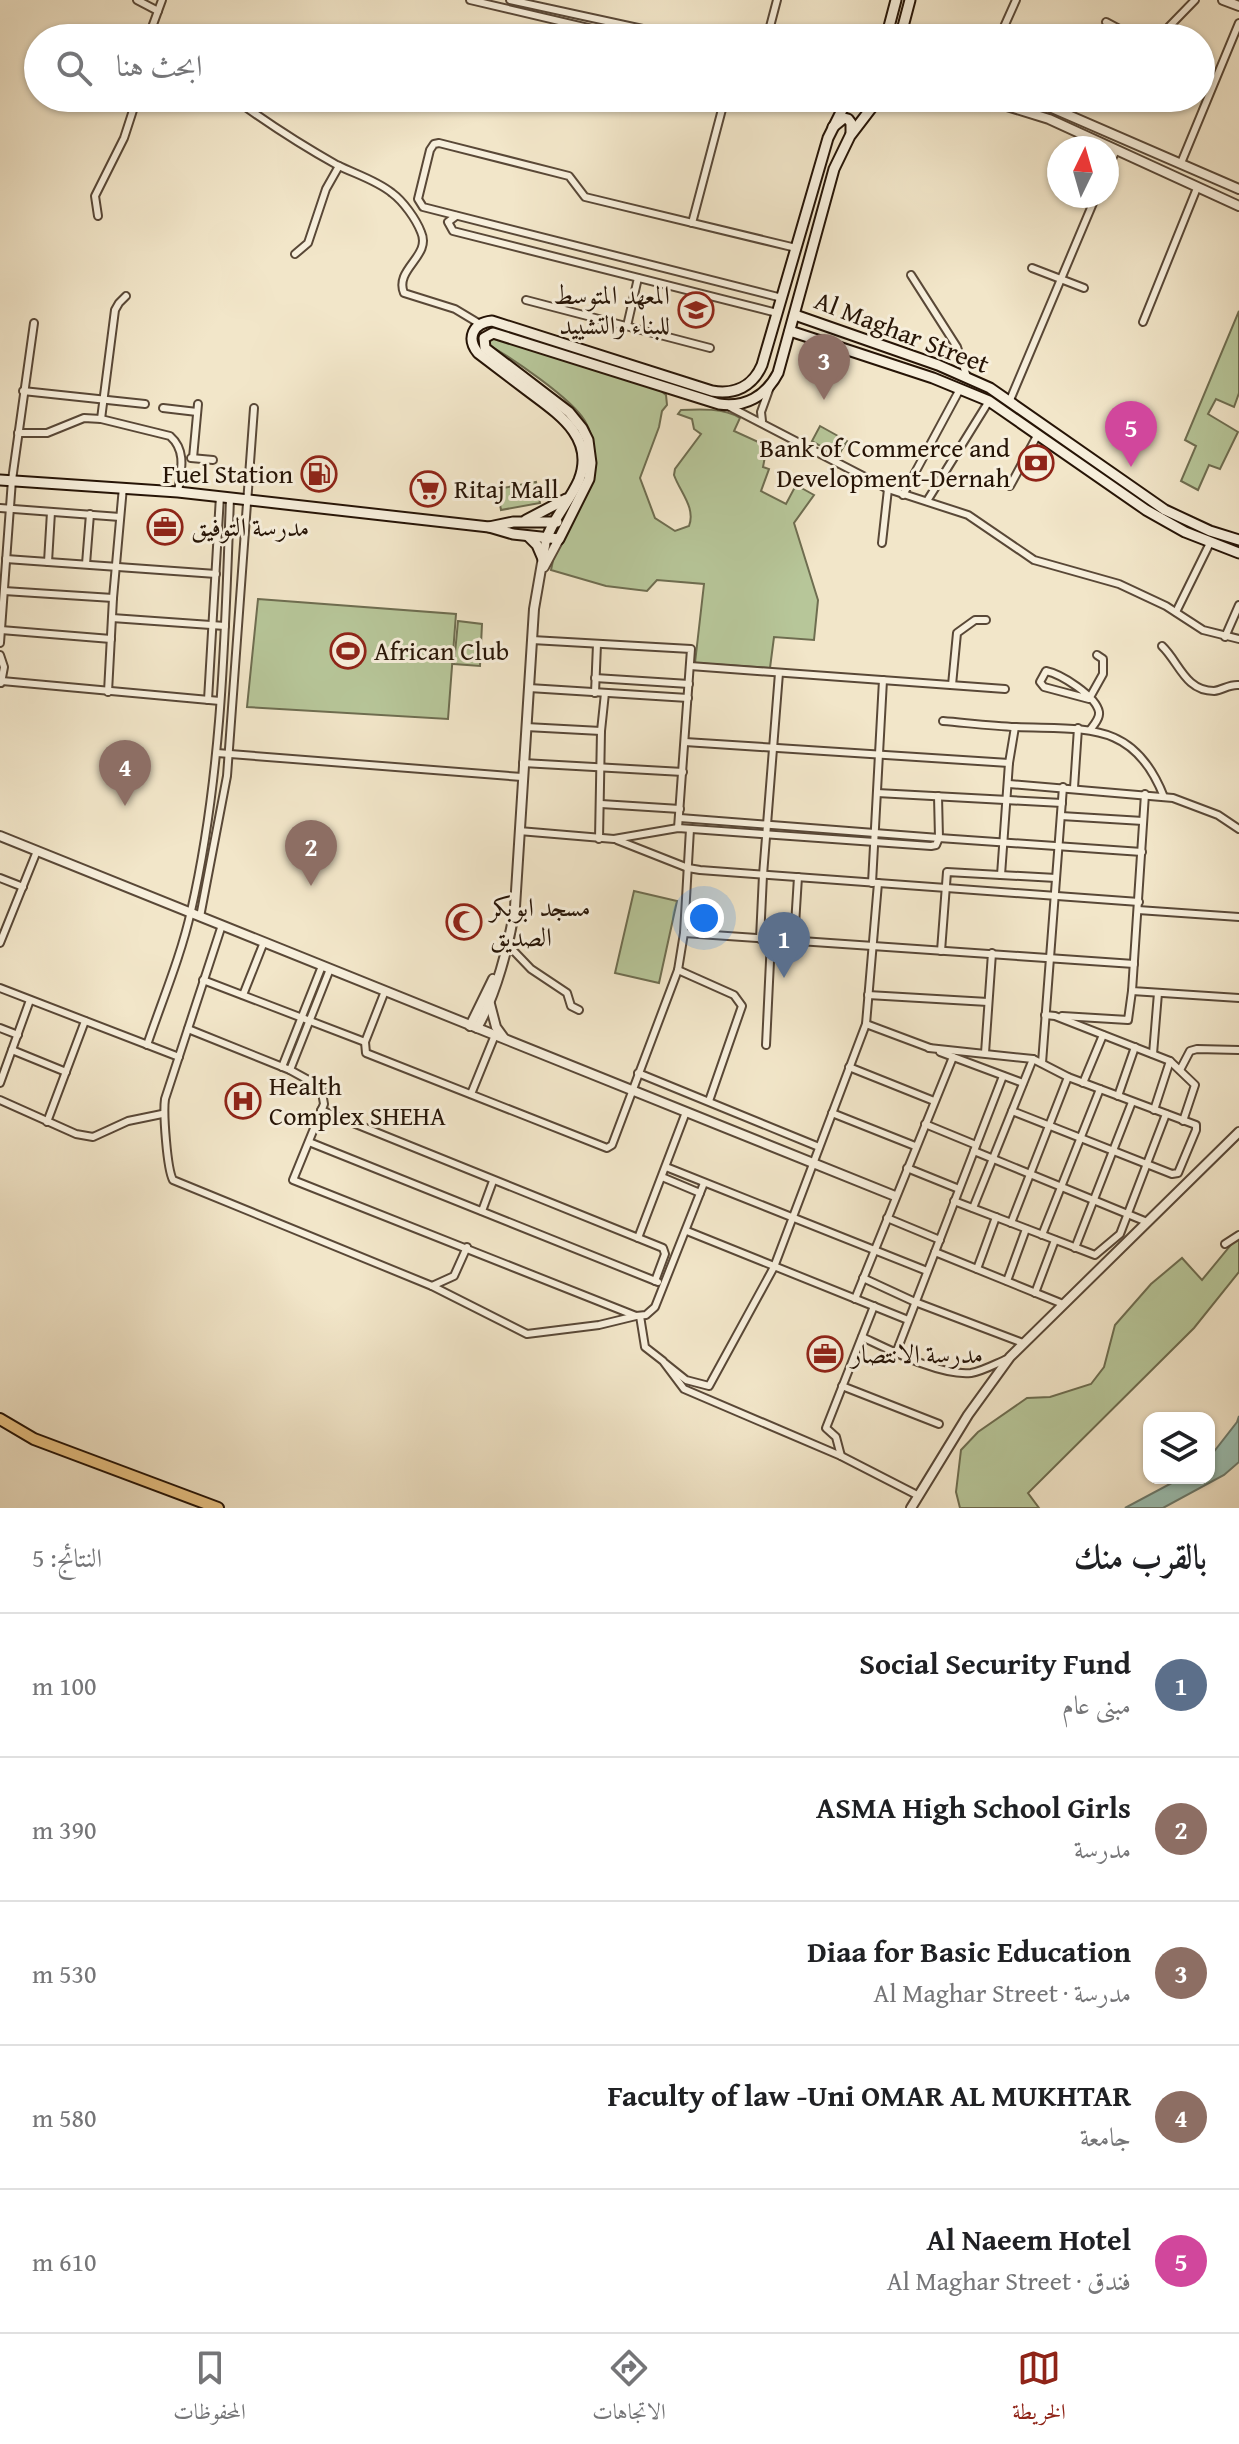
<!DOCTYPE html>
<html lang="ar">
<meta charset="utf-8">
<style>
body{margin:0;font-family:"Gentium Book Plus",Amiri,serif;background:#f2f2f2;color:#202124;direction:rtl}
.controls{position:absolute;right:24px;bottom:24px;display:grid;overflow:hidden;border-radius:16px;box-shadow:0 2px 6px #0004}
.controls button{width:72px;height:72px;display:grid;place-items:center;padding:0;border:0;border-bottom:2px solid #e0e0e0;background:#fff;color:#202124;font:40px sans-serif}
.compass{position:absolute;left:1047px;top:136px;width:72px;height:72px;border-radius:50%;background:#fff;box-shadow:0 2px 6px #0004;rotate:5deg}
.you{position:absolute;left:704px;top:918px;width:28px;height:28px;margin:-20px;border:6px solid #fff;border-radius:50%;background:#1a73e8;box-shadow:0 0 0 12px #1a73e833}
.badge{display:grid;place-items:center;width:52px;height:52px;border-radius:50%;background:#8f2418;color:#fff;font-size:26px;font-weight:700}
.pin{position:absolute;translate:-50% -66px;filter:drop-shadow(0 2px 4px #0008)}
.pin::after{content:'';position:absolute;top:42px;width:28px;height:24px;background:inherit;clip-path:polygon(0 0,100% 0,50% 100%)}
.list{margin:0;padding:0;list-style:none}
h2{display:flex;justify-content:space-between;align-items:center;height:104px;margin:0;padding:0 32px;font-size:34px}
h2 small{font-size:26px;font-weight:400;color:#757577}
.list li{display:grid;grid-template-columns:52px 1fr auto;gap:24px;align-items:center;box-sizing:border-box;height:144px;padding:0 32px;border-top:2px solid #e0e0e0}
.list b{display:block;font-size:30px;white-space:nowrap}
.list p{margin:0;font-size:26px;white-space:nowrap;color:#757577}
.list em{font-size:26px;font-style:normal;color:#757577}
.icon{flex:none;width:44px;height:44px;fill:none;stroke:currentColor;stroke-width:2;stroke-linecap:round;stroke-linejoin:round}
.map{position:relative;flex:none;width:1239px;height:1508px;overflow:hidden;direction:ltr}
.search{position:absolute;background:#fff;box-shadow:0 2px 6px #0004;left:24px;right:24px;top:24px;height:88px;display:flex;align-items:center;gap:20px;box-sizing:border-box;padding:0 28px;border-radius:44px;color:#757577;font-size:30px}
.sheet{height:824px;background:#fff}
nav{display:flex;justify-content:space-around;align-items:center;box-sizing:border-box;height:112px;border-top:2px solid #e0e0e0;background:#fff;font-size:22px;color:#757577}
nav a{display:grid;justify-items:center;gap:4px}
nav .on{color:#8f2418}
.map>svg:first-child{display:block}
</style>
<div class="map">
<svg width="1239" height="1508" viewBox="0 0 1239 1508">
<rect width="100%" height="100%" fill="#f2e6c9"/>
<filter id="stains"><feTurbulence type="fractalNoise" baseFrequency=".0025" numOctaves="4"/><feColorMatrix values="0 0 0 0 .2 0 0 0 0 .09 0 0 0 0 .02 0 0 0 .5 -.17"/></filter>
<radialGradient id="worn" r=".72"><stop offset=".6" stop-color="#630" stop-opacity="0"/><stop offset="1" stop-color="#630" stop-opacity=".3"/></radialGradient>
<g fill="#b7c699" stroke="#6e6d50" stroke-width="2">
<path d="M1239,311V393L1234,407L1216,399L1208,414L1238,432L1220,469L1209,465L1198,490L1181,481L1196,446L1185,440Z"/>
<path d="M492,336L660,390L666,395L667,405L662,411L659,427L640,478L655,518L675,531L689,526C696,508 680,492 674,475L675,469L701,434L694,429L692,419L678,414L681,410C700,409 724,408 740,418L734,431L767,446L763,467L769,469L761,491L786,504L796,485L814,495L794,523L818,600L814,640L774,637L770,668L695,663L704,584L657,580L647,591L606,586L551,570L555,551L593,464C594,450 593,434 585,421C571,398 512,358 487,344L485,338Z"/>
<path d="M820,426L847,441L838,456L812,441Z"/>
<path d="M536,482L540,503L501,510L497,489Z"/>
<path d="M258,599L456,614L448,719L247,707Z"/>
<path d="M458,621L482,624L480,666L454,664Z"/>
<path d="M634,891L677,901L659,983L615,973Z"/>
<path d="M1239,1235V1272L1194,1328L1028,1493L1039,1508H960L956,1492L961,1450L978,1432L1027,1398L1050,1397L1091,1384L1104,1367L1115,1325L1151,1284L1182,1258L1202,1280Z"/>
</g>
<path fill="#9bc0b3" stroke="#6c7b6e" stroke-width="2" d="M1239,1416V1462L1224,1475L1163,1508H1125L1181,1478H1209V1458L1237,1422Z"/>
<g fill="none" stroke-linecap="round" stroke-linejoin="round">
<defs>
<g id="minor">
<path d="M137,0L158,11"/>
<path d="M470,0L631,38"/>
<path d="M510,0L684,38"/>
<path d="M1106,22L1136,38"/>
<path d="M152,38L151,30L162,0"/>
<path d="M767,38L777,0"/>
<path d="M999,38L1016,0"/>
<path d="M1158,38L1195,0"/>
<path d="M233,98C266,122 301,145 337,165C355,174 376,180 392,193C403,201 416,219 421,232C432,256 394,269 404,293L455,309L480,324"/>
<path d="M1181,163L1239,23"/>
<path d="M1107,170L1116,150"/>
<path d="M98,216L95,196L124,138L137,98"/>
<path d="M456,216L448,222L453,231L777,313"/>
<path d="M692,223L725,98"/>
<path d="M295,254L308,243L326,189L339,166"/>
<path d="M1032,268L1084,288"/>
<path d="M911,275L957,347L967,377"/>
<path d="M782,298L423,207L418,199L430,150L434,144L439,143L569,176L585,197L796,248"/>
<path d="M526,300L710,348"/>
<path d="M1143,322L1197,188"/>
<path d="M627,326L638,278"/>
<path d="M23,391L145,404"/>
<path d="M1010,400L1096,196"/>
<path d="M730,407L888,489L968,515L1034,560L1119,584L1166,606L1203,630L1239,639"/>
<path d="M163,408L197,412"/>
<path d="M101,419L115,310L119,303L126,296"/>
<path d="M762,421L761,412L770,387"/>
<path d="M18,433H47L84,418L101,419L170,436C187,451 181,471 178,492"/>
<path d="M191,458L213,460"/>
<path d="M193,458L198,404"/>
<path d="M1010,486L1038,434"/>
<path d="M903,495L960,389"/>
<path d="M927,501L989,401"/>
<path d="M0,508L120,517"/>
<path d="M882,543L888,489"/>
<path d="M6,559L216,574"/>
<path d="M48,562L51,512"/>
<path d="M86,564L90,514"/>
<path d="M4,591L113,598"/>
<path d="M1176,612L1210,543"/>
<path d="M112,618L225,626"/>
<path d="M1,630L111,639"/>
<path d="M1225,637L1239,605"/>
<path d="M532,640L691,649L678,828"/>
<path d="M0,643L12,480L34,323"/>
<path d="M1162,646C1179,662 1185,691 1214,691C1223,690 1229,684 1239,685"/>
<path d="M0,655L4,667L1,683"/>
<path d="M690,666L1005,689"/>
<path d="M595,678L689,684"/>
<path d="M2,681L220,701"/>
<path d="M952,685L957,633L975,620H986"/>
<path d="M529,688L688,698"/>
<path d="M108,692L113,598L123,487"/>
<path d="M595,693L597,644"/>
<path d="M208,700L220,496"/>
<path d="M943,721C967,723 992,726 1016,727C1086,730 1134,720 1164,797"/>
<path d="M526,727L601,731"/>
<path d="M1090,730C1094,725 1100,718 1099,712C1096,696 1061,674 1046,671L1040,682L1044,687L1089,699L1103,674V659L1097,655"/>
<path d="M685,742L1009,763"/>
<path d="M217,753L522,777"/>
<path d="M523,763L683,772"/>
<path d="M1009,784L1173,798L1218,815L1239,829"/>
<path d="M1074,788L1078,728"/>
<path d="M877,793L1062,803"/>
<path d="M1145,794L1132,991L1239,998"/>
<path d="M601,804L680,809"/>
<path d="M1061,816L1143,821"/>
<path d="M680,818L939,838L938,796"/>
<path d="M690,829L684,933L1134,964"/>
<path d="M519,831L614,839L678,828L931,846L936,845L939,838L1142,852"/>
<path d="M599,839L601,731L605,693"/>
<path d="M617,840L688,868L700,870L1139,902"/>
<path d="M1001,875L1009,763L1015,727"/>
<path d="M0,878L23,887"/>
<path d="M872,883L883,680"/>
<path d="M1138,910L1239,917"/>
<path d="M200,917L227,776L254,408"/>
<path d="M222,925L165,1099C163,1113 167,1169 173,1180L432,1286L527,1334L599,1325L636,1316"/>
<path d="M760,939L763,875L779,673"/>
<path d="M794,941L798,877"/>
<path d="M0,943L37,851"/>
<path d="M508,945L531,969L567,993L571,1006L579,1010"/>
<path d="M941,951L947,872L1056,878"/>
<path d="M678,970L734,995L742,1006L709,1101"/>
<path d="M203,980L365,1042"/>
<path d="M0,988L179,1057"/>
<path d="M385,991L365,1042L366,1053L607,1148L612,1145L678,970L684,933"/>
<path d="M243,995L264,942"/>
<path d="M868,995L988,1002"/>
<path d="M1045,1015L1055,1016L1170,1061L1195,1085L1183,1121"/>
<path d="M1062,1016L1128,1020L1132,991"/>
<path d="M866,1024L930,1048"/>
<path d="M0,1028L18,1035"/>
<path d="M188,1029L290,1070L321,1087L324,1104L293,1180L636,1316L646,1315L655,1307L704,1183"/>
<path d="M147,1045C162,1001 181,956 191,911C222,776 225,636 230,498"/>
<path d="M766,1045L771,940"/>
<path d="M929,1048L1033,1059L1068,1077L1196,1125V1130L1178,1173L1172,1174L1012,1111"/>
<path d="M12,1050L66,1072"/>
<path d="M940,1052L1023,1083"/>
<path d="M985,1053L992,953"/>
<path d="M1153,1054L1158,993"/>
<path d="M1042,1063L1063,787"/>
<path d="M282,1067L322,966"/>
<path d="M849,1067L934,1101"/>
<path d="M290,1070L330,969"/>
<path d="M1180,1070L1190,1051L1197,1049L1239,1050"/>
<path d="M638,1073L819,1147"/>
<path d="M0,1083L30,1000"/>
<path d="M1083,1083L1103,1035"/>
<path d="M471,1094L495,1035"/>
<path d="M1118,1096L1135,1047"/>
<path d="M0,1100L76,1134L93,1137L128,1121L162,1114"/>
<path d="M321,1110L663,1248L665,1254L655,1281"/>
<path d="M1154,1110L1170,1061"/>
<path d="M832,1113L915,1146"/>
<path d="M47,1122L85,1021"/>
<path d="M925,1124L976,1145"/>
<path d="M309,1142L658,1282"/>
<path d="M974,1151L1147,1222"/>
<path d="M666,1167L927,1271"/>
<path d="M907,1168L959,1189"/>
<path d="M662,1177L700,1193"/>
<path d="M954,1201L1095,1255L1120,1234L1166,1114"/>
<path d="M973,1208L1033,1059"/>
<path d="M482,1211L493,1181"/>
<path d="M887,1218L940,1240"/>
<path d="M1011,1223L1068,1077"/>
<path d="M687,1231L908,1320"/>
<path d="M1042,1235L1100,1089"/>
<path d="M638,1238L686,1112"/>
<path d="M1225,1244L1239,1235"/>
<path d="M1075,1248L1132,1102"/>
<path d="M935,1252L1063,1304"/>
<path d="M977,1269L996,1217"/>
<path d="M863,1278L915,1302L1023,1343"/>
<path d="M1007,1281L1026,1229"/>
<path d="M432,1286L454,1276L467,1247"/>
<path d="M1035,1293L1055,1240"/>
<path d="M855,1299L953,1057"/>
<path d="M640,1316L645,1347L663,1361L684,1389L841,1456L919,1496"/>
<path d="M862,1337C890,1350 940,1376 971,1373C983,1371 995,1364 1007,1359"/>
<path d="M896,1353L1003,1076"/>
<path d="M666,1364L686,1380L709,1386L774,1267L866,1024L878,883"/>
<path d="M842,1386L939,1424"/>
<path d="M841,1456L836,1437L826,1428L874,1306"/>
</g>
<g id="tertiary">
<path d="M1223,0L1239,6"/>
<path d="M981,98L1049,119L1239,206"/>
<path d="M1029,98L1239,189"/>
<path d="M544,567L559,539"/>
<path d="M0,836L895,1196"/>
<path d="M490,1004L496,1027L504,1038"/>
<path d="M470,1026L493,979"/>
<path d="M477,1028C496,995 509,945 515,907L534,609L546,540"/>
<path d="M911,1508L968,1415L1010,1357L1239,1132"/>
</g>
<g id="secondary">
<path d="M886,38L896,0"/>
<path d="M900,38L910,0"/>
<path d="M833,127L844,118L848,119L851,123V133"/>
<path d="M795,315L938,365L990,388L1165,510L1210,531L1239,540"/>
<path d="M790,331L933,378L989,401L1146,510L1185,532L1239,553"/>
<path d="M0,480L178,492L489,527L513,534L559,539L589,479L591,463L588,440L582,428L569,412L485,348L484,338L493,333L719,404C745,408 766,396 778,373L834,169L850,136L879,98"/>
<path d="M526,520L566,499"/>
<path d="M489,527L513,522H557"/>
<path d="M529,537L537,545L543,559"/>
<path d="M546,540C553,518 570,501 579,480C596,437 557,413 528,391C511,378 494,365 478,353C466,338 473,323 492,321L712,391C735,395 753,386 762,365L828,138L848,98"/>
</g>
<path id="primary" d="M0,1419L34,1439L218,1508"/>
</defs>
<use href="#minor" stroke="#594837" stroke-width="10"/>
<use href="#tertiary" stroke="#594837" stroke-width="12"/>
<use href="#secondary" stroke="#261406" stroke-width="13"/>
<use href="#primary" stroke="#261406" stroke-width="14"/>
<use href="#minor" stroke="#f7efdc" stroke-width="6"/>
<use href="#tertiary" stroke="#f7efdc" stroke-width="8"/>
<use href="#secondary" stroke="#f7efdc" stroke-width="9"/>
<use href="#primary" stroke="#e9c384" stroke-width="10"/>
</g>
<defs>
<symbol id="university-ring" viewBox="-11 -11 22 22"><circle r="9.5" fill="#f7efdc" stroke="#8f2418" stroke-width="1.5"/><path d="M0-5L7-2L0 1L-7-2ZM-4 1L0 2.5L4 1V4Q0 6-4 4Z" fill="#8f2418"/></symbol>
<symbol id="bank-ring" viewBox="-11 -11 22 22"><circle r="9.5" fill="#f7efdc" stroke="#8f2418" stroke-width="1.5"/><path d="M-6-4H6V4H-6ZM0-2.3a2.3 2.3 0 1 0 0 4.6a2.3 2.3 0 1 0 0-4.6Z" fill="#8f2418"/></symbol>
<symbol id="fuel-ring" viewBox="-11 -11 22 22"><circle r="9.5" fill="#f7efdc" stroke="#8f2418" stroke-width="1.5"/><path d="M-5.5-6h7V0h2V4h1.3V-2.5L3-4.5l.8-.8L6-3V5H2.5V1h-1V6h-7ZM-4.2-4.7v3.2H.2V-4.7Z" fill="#8f2418"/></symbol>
<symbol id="supermarket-ring" viewBox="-11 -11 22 22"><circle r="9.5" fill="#f7efdc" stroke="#8f2418" stroke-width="1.5"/><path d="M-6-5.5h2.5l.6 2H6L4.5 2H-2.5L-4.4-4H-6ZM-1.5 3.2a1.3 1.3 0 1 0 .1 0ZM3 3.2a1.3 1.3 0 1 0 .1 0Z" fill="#8f2418"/></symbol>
<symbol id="office-ring" viewBox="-11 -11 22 22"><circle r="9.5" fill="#f7efdc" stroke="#8f2418" stroke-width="1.5"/><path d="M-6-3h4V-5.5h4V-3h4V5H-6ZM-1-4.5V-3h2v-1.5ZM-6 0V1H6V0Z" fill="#8f2418"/></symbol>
<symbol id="stadium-ring" viewBox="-11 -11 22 22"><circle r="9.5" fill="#f7efdc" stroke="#8f2418" stroke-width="1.5"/><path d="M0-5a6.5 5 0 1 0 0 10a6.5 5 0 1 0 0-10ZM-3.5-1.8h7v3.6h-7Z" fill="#8f2418"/></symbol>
<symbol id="mosque-ring" viewBox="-11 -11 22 22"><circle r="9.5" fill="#f7efdc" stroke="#8f2418" stroke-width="1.5"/><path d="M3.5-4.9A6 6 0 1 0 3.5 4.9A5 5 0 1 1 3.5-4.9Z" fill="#8f2418"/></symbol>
<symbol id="hospital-ring" viewBox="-11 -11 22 22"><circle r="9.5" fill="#f7efdc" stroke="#8f2418" stroke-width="1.5"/><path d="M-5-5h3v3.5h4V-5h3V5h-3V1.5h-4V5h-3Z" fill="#8f2418"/></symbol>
</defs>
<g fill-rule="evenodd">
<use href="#university-ring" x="676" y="290" width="40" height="40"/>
<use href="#bank-ring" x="1016" y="443" width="40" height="40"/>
<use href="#fuel-ring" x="299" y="454" width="40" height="40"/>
<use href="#supermarket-ring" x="408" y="469" width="40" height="40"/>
<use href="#office-ring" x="145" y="507" width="40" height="40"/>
<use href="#stadium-ring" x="328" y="631" width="40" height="40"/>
<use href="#mosque-ring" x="444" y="902" width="40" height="40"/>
<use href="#hospital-ring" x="223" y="1081" width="40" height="40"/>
<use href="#office-ring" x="805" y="1334" width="40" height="40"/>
</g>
<g text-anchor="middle" stroke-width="6" stroke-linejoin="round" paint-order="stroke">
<g font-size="26" fill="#261406" stroke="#f7efdc" text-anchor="start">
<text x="670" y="304" text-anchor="end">المعهد المتوسط<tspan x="670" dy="30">للبناء والتشييد</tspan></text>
<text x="1010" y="457" text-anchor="end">Bank of Commerce and<tspan x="1010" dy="30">Development-Dernah</tspan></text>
<text x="293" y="483" text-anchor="end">Fuel Station</text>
<text x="454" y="498">Ritaj Mall</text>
<text x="191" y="536">مدرسة التوفيق</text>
<text x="374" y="660">African Club</text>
<text x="490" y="916">مسجد ابوبكر<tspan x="490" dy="30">الصديق</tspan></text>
<text x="269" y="1095">Health<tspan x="269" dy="30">Complex SHEHA</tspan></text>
<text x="851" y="1363">مدرسة الانتصار</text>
</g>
<g font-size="26" fill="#261406" stroke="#f7efdc">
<text transform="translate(902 332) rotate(21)" y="9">Al Maghar Street</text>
</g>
</g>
<rect width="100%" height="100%" filter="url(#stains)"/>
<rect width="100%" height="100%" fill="url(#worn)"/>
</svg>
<div class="controls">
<button><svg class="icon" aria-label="layers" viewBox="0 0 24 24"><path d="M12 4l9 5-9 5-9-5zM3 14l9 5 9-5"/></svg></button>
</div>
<svg class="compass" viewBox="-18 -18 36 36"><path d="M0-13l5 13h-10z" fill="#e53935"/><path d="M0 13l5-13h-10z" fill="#757577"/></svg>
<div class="you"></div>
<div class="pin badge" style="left:784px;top:978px;background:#5c6f8a">1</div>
<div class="pin badge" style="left:311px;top:886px;background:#8d6e63">2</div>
<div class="pin badge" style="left:824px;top:400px;background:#8d6e63">3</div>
<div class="pin badge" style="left:125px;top:806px;background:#8d6e63">4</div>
<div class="pin badge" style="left:1131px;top:467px;background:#d1479c">5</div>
<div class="search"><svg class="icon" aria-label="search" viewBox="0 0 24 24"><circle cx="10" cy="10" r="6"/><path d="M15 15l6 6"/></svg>ابحث هنا</div>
</div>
<section class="sheet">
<h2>بالقرب منك<small>النتائج: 5</small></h2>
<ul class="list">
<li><span class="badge" style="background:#5c6f8a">1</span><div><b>Social Security Fund</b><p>مبنى عام</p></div><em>100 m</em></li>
<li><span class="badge" style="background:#8d6e63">2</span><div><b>ASMA High School Girls</b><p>مدرسة</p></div><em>390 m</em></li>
<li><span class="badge" style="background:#8d6e63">3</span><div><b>Diaa for Basic Education</b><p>مدرسة · Al Maghar Street</p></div><em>530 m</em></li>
<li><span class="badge" style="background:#8d6e63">4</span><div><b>Faculty of law -Uni OMAR AL MUKHTAR</b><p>جامعة</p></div><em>580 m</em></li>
<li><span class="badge" style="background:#d1479c">5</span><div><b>Al Naeem Hotel</b><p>فندق · Al Maghar Street</p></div><em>610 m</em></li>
</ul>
</section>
<nav>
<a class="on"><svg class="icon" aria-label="map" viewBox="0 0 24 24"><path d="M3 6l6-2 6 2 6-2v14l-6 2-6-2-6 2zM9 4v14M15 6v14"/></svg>الخريطة</a>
<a><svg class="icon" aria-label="directions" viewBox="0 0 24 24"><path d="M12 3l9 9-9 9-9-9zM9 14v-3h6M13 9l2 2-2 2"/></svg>الاتجاهات</a>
<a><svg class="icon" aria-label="saved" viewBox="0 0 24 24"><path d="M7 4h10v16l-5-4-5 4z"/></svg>المحفوظات</a>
</nav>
